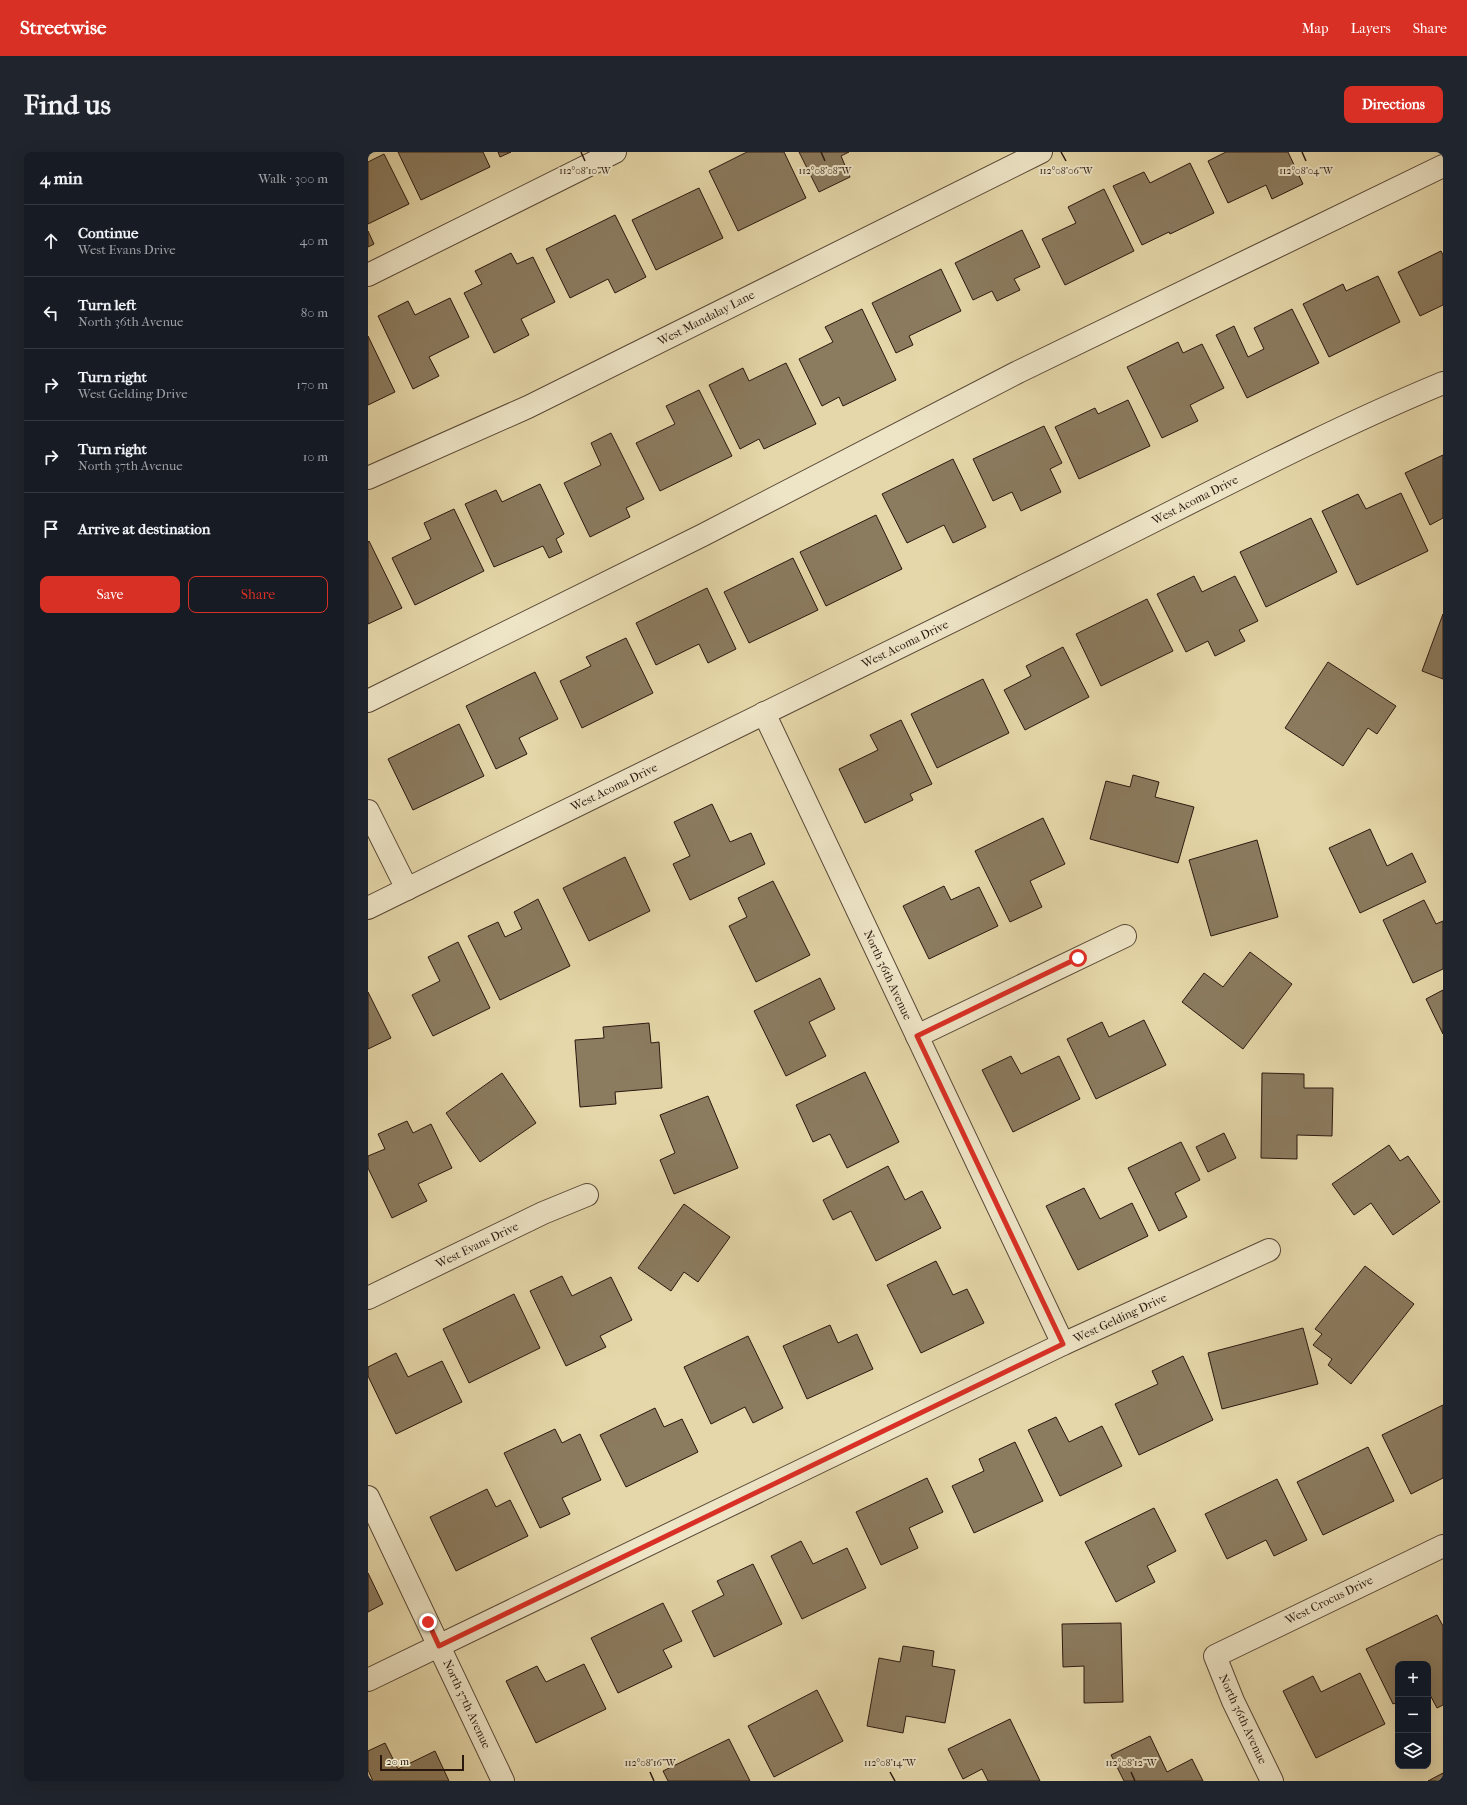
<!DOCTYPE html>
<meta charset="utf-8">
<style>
body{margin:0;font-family:"IM FELL French Canon",serif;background:#20242c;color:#f1f3f6}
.controls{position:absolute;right:12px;bottom:12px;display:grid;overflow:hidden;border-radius:8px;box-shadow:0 4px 16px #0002}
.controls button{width:36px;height:36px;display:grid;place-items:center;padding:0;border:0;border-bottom:1px solid #363941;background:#171b24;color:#f1f3f6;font:20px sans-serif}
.scale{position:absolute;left:12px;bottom:10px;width:84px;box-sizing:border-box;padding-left:4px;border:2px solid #2a180f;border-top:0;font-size:11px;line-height:14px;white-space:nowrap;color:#2a180f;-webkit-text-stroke:3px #eee5c7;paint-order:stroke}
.stop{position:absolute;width:12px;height:12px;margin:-9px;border:3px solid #d93025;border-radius:50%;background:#fff}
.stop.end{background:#d93025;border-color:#fff;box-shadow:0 1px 4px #0008}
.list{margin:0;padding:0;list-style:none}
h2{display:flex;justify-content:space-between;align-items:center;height:52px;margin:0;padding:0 16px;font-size:17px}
h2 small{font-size:13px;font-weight:400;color:#9ea1a6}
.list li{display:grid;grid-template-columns:26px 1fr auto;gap:12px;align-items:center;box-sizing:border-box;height:72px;padding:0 16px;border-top:1px solid #363941}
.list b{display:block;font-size:15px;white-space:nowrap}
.list p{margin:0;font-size:13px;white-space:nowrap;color:#9ea1a6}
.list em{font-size:13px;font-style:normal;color:#9ea1a6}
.actions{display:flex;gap:8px;padding:12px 16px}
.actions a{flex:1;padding:9px 0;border:1px solid #d93025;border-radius:8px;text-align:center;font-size:14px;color:#d93025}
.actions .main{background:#d93025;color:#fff}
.icon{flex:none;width:22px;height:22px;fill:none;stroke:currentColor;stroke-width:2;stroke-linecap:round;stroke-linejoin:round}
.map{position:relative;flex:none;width:1075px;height:1629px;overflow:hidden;border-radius:8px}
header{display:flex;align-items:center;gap:24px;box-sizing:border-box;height:56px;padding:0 20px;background:#d93025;color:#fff}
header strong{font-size:19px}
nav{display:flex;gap:22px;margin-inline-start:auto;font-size:14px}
.intro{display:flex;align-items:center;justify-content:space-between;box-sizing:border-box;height:96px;padding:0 24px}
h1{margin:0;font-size:28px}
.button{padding:10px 18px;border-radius:8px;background:#d93025;color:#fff;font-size:14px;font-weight:700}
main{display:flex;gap:24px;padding:0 24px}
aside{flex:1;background:#171b24;border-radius:8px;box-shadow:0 4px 16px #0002}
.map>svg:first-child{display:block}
</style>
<header>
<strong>Streetwise</strong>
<nav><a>Map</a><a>Layers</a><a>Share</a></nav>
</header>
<div class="intro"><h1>Find us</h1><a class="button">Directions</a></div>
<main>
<aside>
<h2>4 min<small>Walk · 300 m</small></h2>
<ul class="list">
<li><svg class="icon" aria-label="ahead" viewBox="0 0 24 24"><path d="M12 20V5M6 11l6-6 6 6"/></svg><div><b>Continue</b><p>West Evans Drive</p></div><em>40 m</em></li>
<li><svg class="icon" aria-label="left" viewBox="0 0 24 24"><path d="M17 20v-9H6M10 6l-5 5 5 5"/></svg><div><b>Turn left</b><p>North 36th Avenue</p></div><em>80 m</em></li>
<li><svg class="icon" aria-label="right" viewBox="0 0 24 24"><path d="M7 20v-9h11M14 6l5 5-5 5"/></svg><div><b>Turn right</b><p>West Gelding Drive</p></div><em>170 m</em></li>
<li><svg class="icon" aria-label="right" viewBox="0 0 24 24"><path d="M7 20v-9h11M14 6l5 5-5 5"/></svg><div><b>Turn right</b><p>North 37th Avenue</p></div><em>10 m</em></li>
<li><svg class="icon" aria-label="arrive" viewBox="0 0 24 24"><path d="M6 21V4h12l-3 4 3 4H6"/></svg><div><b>Arrive at destination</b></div></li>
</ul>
<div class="actions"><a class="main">Save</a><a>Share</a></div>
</aside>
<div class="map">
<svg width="1075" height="1629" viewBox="0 0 1075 1629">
<rect width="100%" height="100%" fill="#e5d7a9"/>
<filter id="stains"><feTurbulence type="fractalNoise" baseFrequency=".005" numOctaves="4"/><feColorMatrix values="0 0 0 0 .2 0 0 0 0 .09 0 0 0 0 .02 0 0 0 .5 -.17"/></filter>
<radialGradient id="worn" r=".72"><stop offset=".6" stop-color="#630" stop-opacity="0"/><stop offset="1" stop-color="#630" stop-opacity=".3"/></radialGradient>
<g fill="#8b7b5f" stroke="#2a180f">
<path d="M30,0H115L122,15L53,48Z"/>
<path d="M130,0H143L132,5Z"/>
<path d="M379,0H416L438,46L370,79L341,19Z"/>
<path d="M431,0H481L473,4L482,25L451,40Z"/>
<path d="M858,0H920L935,32L904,47L898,33L860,51L840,9Z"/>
<path d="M16,2L41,52L0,72V10Z"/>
<path d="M822,11L846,61L802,82L801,80L774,93L745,34L776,20L782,31Z"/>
<path d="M331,36L355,86L288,118L264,68Z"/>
<path d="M736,37L766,99L697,133L674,87L708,71L700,55Z"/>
<path d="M247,63L278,125L247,141L240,127L202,146L178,97Z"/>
<path d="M654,78L672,115L646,127L652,138L629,149L624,139L605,148L587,111Z"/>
<path d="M0,79L6,92L0,95Z"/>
<path d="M1073,99L1075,103V153L1052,164L1030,120Z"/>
<path d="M143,101L149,112L165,105L187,150L153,167L161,183L126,201L96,141L114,132L107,119Z"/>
<path d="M573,117L593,159L541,184L545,193L528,201L504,151Z"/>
<path d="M1010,124L1032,170L961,205L935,152L975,132L978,139Z"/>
<path d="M82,146L101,185L61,205L71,224L45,237L10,164L40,149L47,163Z"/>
<path d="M494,157L528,228L475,254L471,245L454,254L431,207L465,190L457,175Z"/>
<path d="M924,157L951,211L879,246L848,183L866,174L880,205L896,197L886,176Z"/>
<path d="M0,184L27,240L0,253Z"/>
<path d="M810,190L815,201L834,192L856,236L822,253L830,269L794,286L759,215Z"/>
<path d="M418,211L448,272L396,297L391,287L372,297L341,233L375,216L381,229Z"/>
<path d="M331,238L364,304L292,339L268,291L307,272L298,254Z"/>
<path d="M760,248L782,294L711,327L687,275L727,256L730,262Z"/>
<path d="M676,274L694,311L682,317L693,340L653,359L644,340L625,349L605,307Z"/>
<path d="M243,281L276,347L258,356L262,365L222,385L196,331L233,313L223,291Z"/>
<path d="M1075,303V366L1062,373L1037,321Z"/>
<path d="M585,307L618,375L585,391L576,373L539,391L514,342Z"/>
<path d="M172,332L196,382L188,387L194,400L181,406L175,394L126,415L97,352L128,338L134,350Z"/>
<path d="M1033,341L1060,399L989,433L954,359L990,342L998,357Z"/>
<path d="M86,357L116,419L47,453L24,406L63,387L56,371Z"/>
<path d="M508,363L534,417L458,454L432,400Z"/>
<path d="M943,366L969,420L898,455L872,400Z"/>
<path d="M1,389L34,456L0,472V390Z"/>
<path d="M425,406L450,458L381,491L356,440Z"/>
<path d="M826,424L834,440L867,424L890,469L871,478L877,489L847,504L840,489L818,500L789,442Z"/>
<path d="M339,436L368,497L340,511L331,492L288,513L268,471Z"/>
<path d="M779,447L805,499L733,534L708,482Z"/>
<path d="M1075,462V527L1054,519Z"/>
<path d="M258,486L285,541L214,576L192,529L223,514L218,505Z"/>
<path d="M695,495L721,545L657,578L636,538L663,524L658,514Z"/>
<path d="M960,510L1028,554L1009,582L1000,576L975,614L917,576Z"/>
<path d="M167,520L190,567L151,586L159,602L128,617L98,554Z"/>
<path d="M615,527L641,581L569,616L543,562Z"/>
<path d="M533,568L564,632L542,642L545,648L497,671L471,617L510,598L502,583Z"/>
<path d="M91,572L116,624L45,658L20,607Z"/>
<path d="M765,623L791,630L787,645L826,655L810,711L722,687L738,629L762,635Z"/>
<path d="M344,652L362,690L383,681L397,712L322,748L305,712L322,704L306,670Z"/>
<path d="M675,666L697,712L662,729L674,755L642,770L607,699Z"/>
<path d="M1002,677L1019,714L1044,701L1058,730L992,761L961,696Z"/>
<path d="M889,688L910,765L843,784L821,708Z"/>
<path d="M257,705L282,759L221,789L195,736Z"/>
<path d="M405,729L442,803L388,830L361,774L379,765L370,746Z"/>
<path d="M576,734L583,748L611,735L630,774L561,807L535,754Z"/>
<path d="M170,747L202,814L132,848L100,784L130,770L137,785L154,777L146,760Z"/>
<path d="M1056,748L1068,772L1075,769V817L1045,831L1015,768Z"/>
<path d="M90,790L122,856L65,884L44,843L72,829L60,805Z"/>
<path d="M882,800L924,832L875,897L814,850L836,821L855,835Z"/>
<path d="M452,826L467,857L441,870L458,904L418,924L386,859Z"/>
<path d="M1075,838V882L1058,847Z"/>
<path d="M0,840L23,886L0,897Z"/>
<path d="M776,868L798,913L728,947L699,887L734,870L741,885Z"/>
<path d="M281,871L283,891L291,890L294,936L247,940L248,952L212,955L207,888L236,886L235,875Z"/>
<path d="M643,904L653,922L691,904L712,947L645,980L614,918Z"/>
<path d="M497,920L531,990L479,1016L462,982L445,990L428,953Z"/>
<path d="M134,921L168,971L112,1010L78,961Z"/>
<path d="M894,921L936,922V936H965L964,984L929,983V1007L893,1006Z"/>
<path d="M340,944L370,1016L306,1042L292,1008L307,1001L292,963Z"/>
<path d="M39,969L45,981L63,972L84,1016L50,1032L59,1049L24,1066L0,1016V1004L17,997L10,982Z"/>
<path d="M856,981L868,1006L840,1020L828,995Z"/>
<path d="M813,990L832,1028L807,1041L819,1065L791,1079L760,1016Z"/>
<path d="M1021,993L1032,1009L1040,1004L1072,1050L1025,1083L1003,1051L986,1063L964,1032Z"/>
<path d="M520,1014L537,1048L554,1039L573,1076L508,1109L483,1059L465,1068L455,1048Z"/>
<path d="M716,1036L732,1067L764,1051L780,1084L710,1118L678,1054Z"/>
<path d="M316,1052L362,1085L330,1130L316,1120L303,1139L270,1116Z"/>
<path d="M568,1109L585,1143L599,1137L616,1171L553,1201L519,1133Z"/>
<path d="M997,1114L1046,1152L983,1232L960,1213L964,1207L945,1193L954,1182L947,1177Z"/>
<path d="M194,1124L204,1144L243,1125L264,1168L232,1184L238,1195L198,1214L162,1139Z"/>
<path d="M146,1142L172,1196L101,1231L75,1177Z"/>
<path d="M462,1173L470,1191L489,1182L505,1217L439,1247L415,1194Z"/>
<path d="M935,1176L950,1232L854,1257L840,1201Z"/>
<path d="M380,1184L415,1256L385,1271L377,1255L343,1272L316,1215Z"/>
<path d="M28,1201L40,1225L74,1209L94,1250L28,1282L0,1224V1215Z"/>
<path d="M815,1204L845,1268L771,1303L747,1252L790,1232L784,1219Z"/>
<path d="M1075,1253V1326L1043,1342L1014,1283Z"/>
<path d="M287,1256L296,1275L314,1267L330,1300L258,1335L232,1283Z"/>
<path d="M688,1265L701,1290L734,1274L754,1314L692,1344L660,1278Z"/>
<path d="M187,1277L194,1291L212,1282L233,1328L194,1346L202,1362L172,1376L136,1301Z"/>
<path d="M647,1290L675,1349L606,1381L584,1334L616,1319L611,1307Z"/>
<path d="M1000,1295L1026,1349L955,1383L929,1330Z"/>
<path d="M559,1326L575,1360L541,1376L550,1396L513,1413L488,1360Z"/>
<path d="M909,1327L939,1388L906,1404L898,1388L859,1407L837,1362Z"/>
<path d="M119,1337L128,1355L142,1348L160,1384L88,1419L62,1365Z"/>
<path d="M786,1356L808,1399L779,1414L787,1430L748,1450L717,1390Z"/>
<path d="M433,1389L445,1412L479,1396L498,1436L434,1467L403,1404Z"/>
<path d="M385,1412L414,1472L346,1505L324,1459L356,1443L349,1429Z"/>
<path d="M0,1421L15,1452L0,1460Z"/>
<path d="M295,1451L314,1489L295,1498L304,1515L250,1541L223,1486Z"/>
<path d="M1069,1463L1075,1474V1553L1069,1556L1060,1539V1512H1030V1550L1025,1552L998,1497Z"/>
<path d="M753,1471L755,1550L716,1551V1514L695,1515L694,1472Z"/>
<path d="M535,1494L566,1499L564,1514L587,1518L577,1571L538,1564L535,1581L499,1574L511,1506L532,1510Z"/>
<path d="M216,1512L238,1557L168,1591L138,1529L169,1514L178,1530Z"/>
<path d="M992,1521L1017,1572L948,1606L915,1539L945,1524L953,1540Z"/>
<path d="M449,1538L475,1589L406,1625L380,1574Z"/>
<path d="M642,1567L672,1629H620L614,1617L595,1627L580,1597Z"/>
<path d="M782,1584L799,1620L824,1607L835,1629H756L743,1603Z"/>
<path d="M361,1587L382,1629H300L295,1619Z"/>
<path d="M17,1591L30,1617L67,1599L81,1629H5L0,1618V1599Z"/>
<path d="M1075,1621V1629H1060Z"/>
</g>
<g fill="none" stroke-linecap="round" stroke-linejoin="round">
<defs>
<g id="minor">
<path d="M0,123L247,0"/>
<path d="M0,326L160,255L673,0"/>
<path d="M0,549L335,383L650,220L1075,14"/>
<path d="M396,561L695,1192"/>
<path d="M0,659L39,737"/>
<path d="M0,756C232,643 464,528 696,414C822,352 945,285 1075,231"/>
<path d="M549,884L757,784"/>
<path d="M0,1146L175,1061L219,1043"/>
<path d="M0,1345L135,1629"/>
<path d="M0,1528L695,1192L901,1098"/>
<path d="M904,1629L865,1549L847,1504L1075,1394"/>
</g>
</defs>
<use href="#minor" stroke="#594836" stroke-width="24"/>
<use href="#minor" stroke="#eee5c7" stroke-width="22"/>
</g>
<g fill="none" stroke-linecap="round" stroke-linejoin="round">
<path stroke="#d93025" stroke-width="5" d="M60,1470L71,1494L695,1192L549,884L710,806"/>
</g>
<path fill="none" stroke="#2a180f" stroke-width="1.5" d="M213,0L217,9M453,0L457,9M693,0L698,9M934,0L938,9M282,1620L286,1629M522,1620L527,1629M763,1620L767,1629"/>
<g text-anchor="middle" stroke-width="4" stroke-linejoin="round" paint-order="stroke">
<g font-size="12" fill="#2a180f" stroke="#eee5c7">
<text transform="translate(338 166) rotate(-27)" y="4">West Mandalay Lane</text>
<text transform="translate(827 348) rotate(-27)" y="4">West Acoma Drive</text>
<text transform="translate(537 492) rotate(-26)" y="4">West Acoma Drive</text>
<text transform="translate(246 635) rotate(-26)" y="4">West Acoma Drive</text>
<text transform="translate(520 823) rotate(65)" y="4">North 36th Avenue</text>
<text transform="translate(109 1093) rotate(-26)" y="4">West Evans Drive</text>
<text transform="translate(752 1166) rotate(-25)" y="4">West Gelding Drive</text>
<text transform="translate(961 1448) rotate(-26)" y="4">West Crocus Drive</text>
<text transform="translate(99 1552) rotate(65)" y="4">North 37th Avenue</text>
<text transform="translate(875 1567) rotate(65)" y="4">North 36th Avenue</text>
</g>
</g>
<g font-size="10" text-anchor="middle" fill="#2a180f" stroke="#eee5c7" stroke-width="4" stroke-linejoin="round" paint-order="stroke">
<text x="217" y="22">112°08'10"W</text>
<text x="457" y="22">112°08'08"W</text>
<text x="698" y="22">112°08'06"W</text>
<text x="938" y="22">112°08'04"W</text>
<text x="282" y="1614">112°08'16"W</text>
<text x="522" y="1614">112°08'14"W</text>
<text x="763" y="1614">112°08'12"W</text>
</g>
<rect width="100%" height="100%" filter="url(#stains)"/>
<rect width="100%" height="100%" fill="url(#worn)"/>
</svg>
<div class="controls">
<button>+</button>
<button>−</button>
<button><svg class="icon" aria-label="layers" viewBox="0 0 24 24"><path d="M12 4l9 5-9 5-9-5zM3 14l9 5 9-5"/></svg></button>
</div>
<div class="scale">20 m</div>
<div class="stop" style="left:710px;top:806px"></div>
<div class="stop end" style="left:60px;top:1470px"></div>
</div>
</main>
